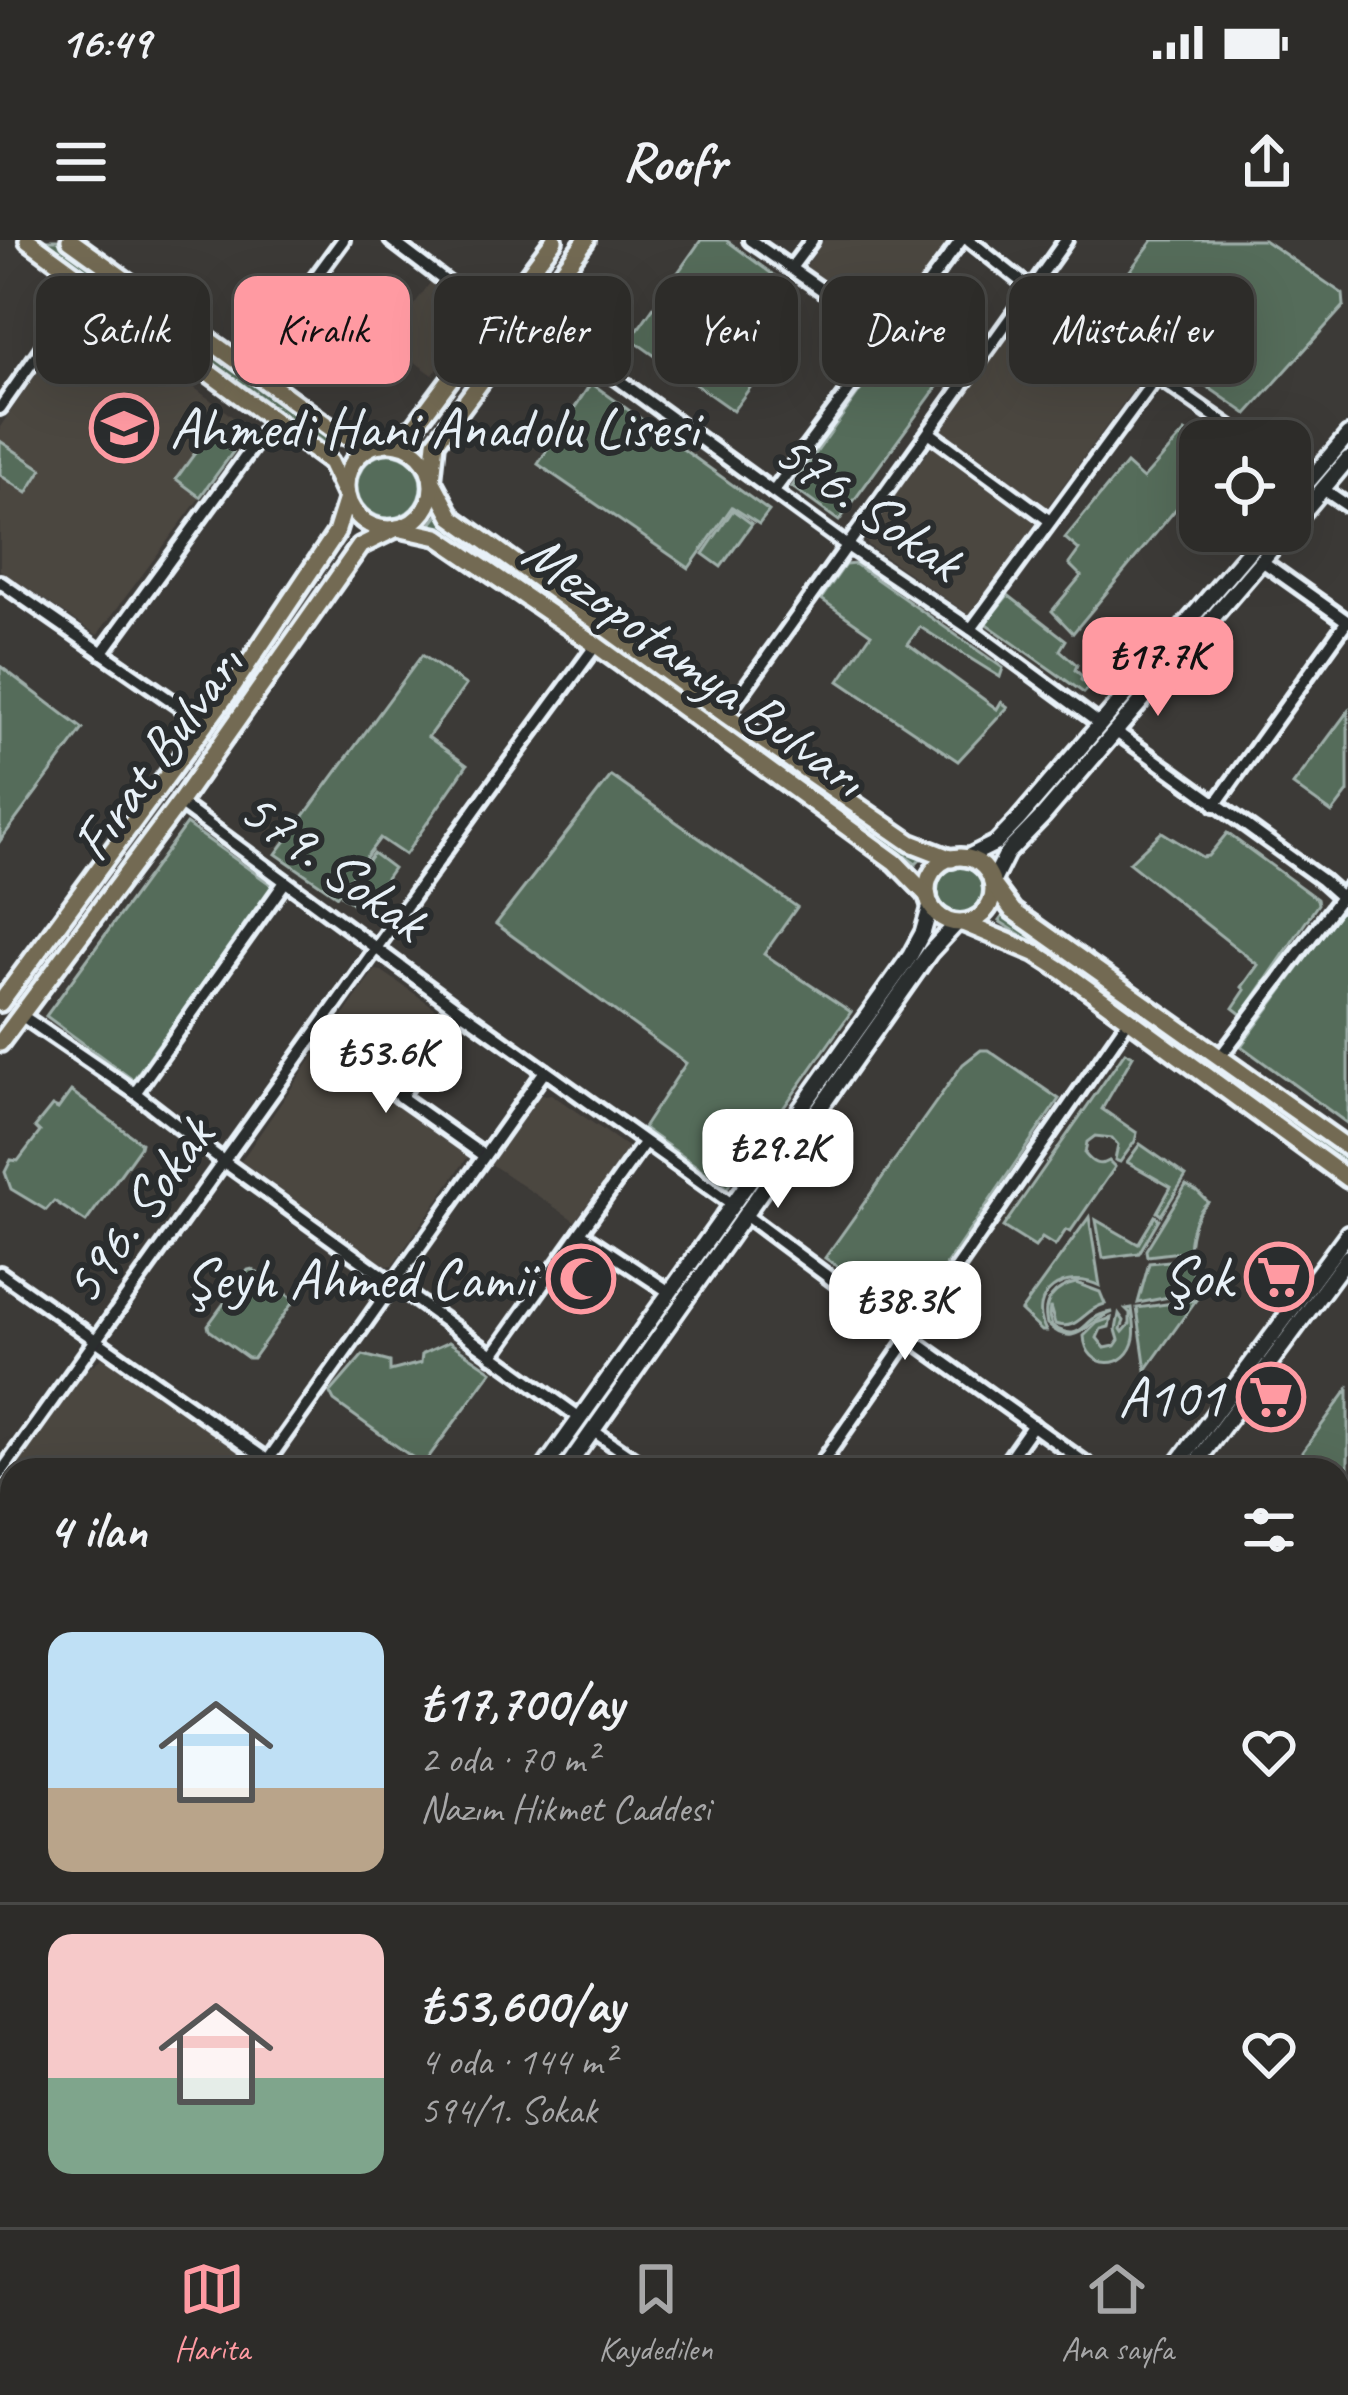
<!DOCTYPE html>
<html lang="tr">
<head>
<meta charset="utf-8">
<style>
  body { margin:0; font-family:Caveat,sans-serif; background:#393835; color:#f1f3f6; height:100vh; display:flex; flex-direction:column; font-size:45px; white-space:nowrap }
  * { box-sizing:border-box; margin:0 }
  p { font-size:39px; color:#a7a7a8 }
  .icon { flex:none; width:66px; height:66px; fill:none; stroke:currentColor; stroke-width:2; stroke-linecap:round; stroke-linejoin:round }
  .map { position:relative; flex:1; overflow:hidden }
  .drawer { position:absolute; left:0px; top:1218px; width:1350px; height:771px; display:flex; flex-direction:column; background:#2d2c29; border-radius:36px 36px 0 0; box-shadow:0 12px 48px #0002,0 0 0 3px #484846 }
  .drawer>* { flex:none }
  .top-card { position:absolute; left:36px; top:36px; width:1278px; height:108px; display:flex; gap:24px }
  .controls { position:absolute; left:1179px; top:180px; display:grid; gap:24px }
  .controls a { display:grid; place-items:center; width:132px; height:132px; border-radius:24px; background:#2d2c29; box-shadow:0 12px 48px #0002,0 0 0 3px #484846; font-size:60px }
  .price { position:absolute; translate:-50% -102px; padding:0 27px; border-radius:24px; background:#fff; color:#222; font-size:39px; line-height:78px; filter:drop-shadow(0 3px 6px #0008) }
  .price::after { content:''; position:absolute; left:50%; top:72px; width:36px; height:27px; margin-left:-18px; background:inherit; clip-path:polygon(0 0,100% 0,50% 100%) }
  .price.current { background:#ff9aa2; color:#111 }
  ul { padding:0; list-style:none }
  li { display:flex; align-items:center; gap:36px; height:300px; padding:0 48px }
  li+li { border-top:3px solid #484846 }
  li span { display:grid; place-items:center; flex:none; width:336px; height:240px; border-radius:24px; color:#555 }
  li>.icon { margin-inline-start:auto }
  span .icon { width:144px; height:144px; fill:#fffc; stroke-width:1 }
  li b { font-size:51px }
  h2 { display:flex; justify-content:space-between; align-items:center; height:144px; padding:0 48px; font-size:51px }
  .pill { padding:0 42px; border-radius:24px; background:#2d2c29; box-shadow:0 12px 48px #0002,0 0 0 3px #484846; font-size:42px; line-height:108px }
  .pill.current { background:#ff9aa2; color:#111 }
  .status { display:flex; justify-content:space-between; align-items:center; height:84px; padding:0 60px; background:#2d2c29; direction:ltr }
  .status svg { height:33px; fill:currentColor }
  header { display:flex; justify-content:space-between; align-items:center; height:156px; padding:0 48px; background:#2d2c29; font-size:54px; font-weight:700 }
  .dock { display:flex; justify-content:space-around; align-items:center; height:168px; border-top:3px solid #484846; background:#2d2c29; font-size:33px; color:#a7a7a8 }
  .dock a { display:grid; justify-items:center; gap:6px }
  .dock .current { color:#ff9aa2 }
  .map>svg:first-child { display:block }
  .built { fill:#4b4641 }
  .green { fill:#546c5a; stroke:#9eaea9; stroke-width:3 }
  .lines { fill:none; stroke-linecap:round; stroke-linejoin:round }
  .street-casing { stroke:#e8f1f8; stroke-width:20 }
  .secondary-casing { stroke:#e8f1f8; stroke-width:22 }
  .primary-casing { stroke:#e8f1f8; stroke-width:24 }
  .street { stroke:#2a2d2e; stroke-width:10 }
  .secondary { stroke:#2a2d2e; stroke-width:14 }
  .primary { stroke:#736b52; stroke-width:15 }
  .labels { text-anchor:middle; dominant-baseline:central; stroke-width:12; stroke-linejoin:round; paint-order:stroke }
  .poi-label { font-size:57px; fill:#e8f1f8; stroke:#2a2d2e; text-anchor:end }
  .street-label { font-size:57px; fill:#e8f1f8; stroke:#2a2d2e }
</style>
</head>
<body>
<div class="status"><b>16:49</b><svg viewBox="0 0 49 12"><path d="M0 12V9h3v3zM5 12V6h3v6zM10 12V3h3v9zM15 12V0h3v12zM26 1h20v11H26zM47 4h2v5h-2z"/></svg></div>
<header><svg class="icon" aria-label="menu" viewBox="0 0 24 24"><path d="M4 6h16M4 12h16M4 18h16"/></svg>Roofr<svg class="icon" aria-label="share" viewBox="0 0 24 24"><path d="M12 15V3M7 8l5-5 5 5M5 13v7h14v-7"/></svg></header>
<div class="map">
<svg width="1348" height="1987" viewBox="0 0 1348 1987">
  <rect width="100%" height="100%" fill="#3c3a37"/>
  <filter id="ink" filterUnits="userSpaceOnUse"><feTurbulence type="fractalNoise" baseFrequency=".00833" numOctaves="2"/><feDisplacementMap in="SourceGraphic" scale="24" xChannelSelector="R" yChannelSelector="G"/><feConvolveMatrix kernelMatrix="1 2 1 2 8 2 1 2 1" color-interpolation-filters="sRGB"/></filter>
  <g filter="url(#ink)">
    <g class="built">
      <path d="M 824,0 L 951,0 L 951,1 L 887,87 L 805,28 Z"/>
      <path d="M 432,40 L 478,73 L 433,135 L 387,102 Z"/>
      <path d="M 1033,58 L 1144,135 L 1045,270 L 940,191 Z"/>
      <path d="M 80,69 L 90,69 L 249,189 L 249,192 L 97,395 L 0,330 L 0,187 Z"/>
      <path d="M 933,205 L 1039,279 L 969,375 L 869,306 L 865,299 L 865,295 Z"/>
      <path d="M 375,730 L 382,731 L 448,777 L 400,844 L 331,793 Z"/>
      <path d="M 321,805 L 469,915 L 393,1025 L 385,1026 L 241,921 Z"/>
      <path d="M 551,854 L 629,908 L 575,981 L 491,924 L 540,856 Z"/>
      <path d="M 104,1116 L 248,1216 L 249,1225 L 245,1230 L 12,1230 L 84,1132 Z"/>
      <path d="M 1348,1505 L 1348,1716 L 1338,1713 L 1338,1518 L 1341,1507 Z"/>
      <path d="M 1041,1977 L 1193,1977 L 1190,1987 L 1047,1987 L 1039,1985 Z"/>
    </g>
    <g class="green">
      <path d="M 45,0 L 57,0 L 340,203 L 333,210 Z"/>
      <path d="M 701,0 L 726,0 L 779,39 L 754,72 L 787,97 L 733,171 L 631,99 Z"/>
      <path d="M 1153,0 L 1264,0 L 1343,54 L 1344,66 L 1247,174 L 1099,72 Z"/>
      <path d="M 916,72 L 967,106 L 839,281 L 792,247 Z"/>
      <path d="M 591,143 L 769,271 L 759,284 L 732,267 L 689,328 L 538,224 Z"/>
      <path d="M 1185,192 L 1200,203 L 1200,240 L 1073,393 L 1052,371 L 1081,336 L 1069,324 L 1079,310 L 1065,298 L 1126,224 L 1143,239 Z"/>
      <path d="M 208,195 L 233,212 L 200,257 L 176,239 Z"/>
      <path d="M 0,201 L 42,229 L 27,253 L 0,235 Z"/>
      <circle cx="389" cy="246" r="32"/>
      <path d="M 733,270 L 752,284 L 721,327 L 703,314 Z"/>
      <path d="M 438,275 L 881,592 L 922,618 L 916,624 L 599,399 L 431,284 Z"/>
      <path d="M 855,324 L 1003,428 L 1000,437 L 920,387 L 908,404 L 997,469 L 1001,462 L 1008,467 L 958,521 L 839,441 L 871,394 L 821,359 L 845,325 Z"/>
      <path d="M 1008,355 L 1066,400 L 1060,410 L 1077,425 L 1075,430 L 1082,436 L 1081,440 L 1090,447 L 1084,453 L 985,383 Z"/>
      <path d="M 422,415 L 466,445 L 428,497 L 467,525 L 405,615 L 380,598 L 337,656 L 276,614 Z"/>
      <path d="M 0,426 L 83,489 L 0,601 Z"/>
      <path d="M 1348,471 L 1348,552 L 1332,573 L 1293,545 Z"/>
      <path d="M 611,536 L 797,667 L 764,714 L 851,772 L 727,948 L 643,888 L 686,823 L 496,684 Z"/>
      <path d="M 186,584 L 273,646 L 133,840 L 46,776 Z"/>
      <path d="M 1162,592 L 1202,617 L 1208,616 L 1227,593 L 1317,659 L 1318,664 L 1242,775 L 1233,768 L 1245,750 L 1242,747 L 1258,725 L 1129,623 Z"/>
      <path d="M 373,613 L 393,628 L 363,671 L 342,656 Z"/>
      <circle cx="961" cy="652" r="25"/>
      <path d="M 1348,661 L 1348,884 L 1241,806 Z"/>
      <path d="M 1005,673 L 1348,915 L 1348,925 L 1052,715 L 999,681 Z"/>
      <path d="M 981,810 L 988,810 L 1059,859 L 910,1078 L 825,1018 L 963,824 Z"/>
      <path d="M 1125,812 L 1133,816 L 1102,869 L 1137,893 L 1135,901 L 1120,922 L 1115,920 L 1118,905 L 1112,898 L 1095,896 L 1087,902 L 1085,914 C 1092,923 1099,927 1109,921 L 1115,927 L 1070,992 L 1066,990 L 1055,1006 L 1042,998 L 1035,1007 L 1003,987 Z"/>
      <path d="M 71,851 L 141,903 L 140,907 L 86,982 L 54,961 L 46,970 L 11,949 L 5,932 L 11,920 L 18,921 L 40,892 L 35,887 L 52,866 L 58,869 Z"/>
      <path d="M 1140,904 L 1186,936 L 1161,975 L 1157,972 L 1171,947 L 1127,922 Z"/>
      <path d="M 1186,945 L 1197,951 L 1208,962 C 1194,974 1190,993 1189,1011 L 1147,1016 L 1146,1010 Z"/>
      <path d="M 1155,976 L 1159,979 L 1139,1013 L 1103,1018 L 1096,980 L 1138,1004 Z"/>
      <path d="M 1089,977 L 1100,1046 C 1066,1029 1026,1053 1046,1091 L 1042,1091 L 1021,1071 Z"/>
      <path d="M 1190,1019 L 1194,1038 L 1198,1044 L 1179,1055 L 1138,1063 L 1149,1023 Z"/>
      <path d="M 252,1029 L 292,1058 L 293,1062 L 253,1118 L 248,1118 L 209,1090 L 208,1085 L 248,1030 Z"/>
      <path d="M 1076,1043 L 1100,1052 L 1105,1064 C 1083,1069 1079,1092 1055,1084 L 1050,1067 L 1049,1076 L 1052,1086 C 1087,1107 1080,1074 1113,1072 C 1088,1080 1076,1112 1047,1084 C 1041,1062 1055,1047 1076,1043 Z"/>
      <path d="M 1196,1060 L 1146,1130 L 1137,1068 Z"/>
      <path d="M 1132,1068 C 1133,1078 1136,1088 1134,1098 C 1128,1131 1086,1131 1084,1096 L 1097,1083 L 1111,1078 L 1109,1087 L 1101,1089 L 1097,1098 L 1105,1108 L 1115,1106 L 1119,1100 L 1116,1090 L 1119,1074 L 1124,1081 L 1121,1089 L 1123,1092 L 1130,1084 L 1130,1073 L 1126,1069 Z"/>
      <path d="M 449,1102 L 492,1131 L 423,1225 L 334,1161 L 330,1153 L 363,1115 L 390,1122 L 390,1131 L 421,1123 L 422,1114 Z"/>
      <path d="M 1348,1149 L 1348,1243 L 1338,1256 L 1338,1230 L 1289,1230 Z"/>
      <path d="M 0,1416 L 12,1425 L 12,1541 L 0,1532 Z"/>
      <path d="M 0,1709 L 12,1721 L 12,1977 L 28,1977 L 22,1987 L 0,1987 Z"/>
      <path d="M 353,1977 L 585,1977 L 578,1987 L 367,1987 Z"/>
    </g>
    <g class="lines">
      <defs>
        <g id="street">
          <path d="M 391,0 L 495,79"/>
          <path d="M 750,0 L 890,97"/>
          <path d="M 969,0 L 1032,50 L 1250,201"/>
          <path d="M 791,28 L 812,0"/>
          <path d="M 531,76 L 846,305 L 971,389 L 1100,484"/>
          <path d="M 249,128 L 343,0"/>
          <path d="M 0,168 L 86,45"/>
          <path d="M 930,193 L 1050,281"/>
          <path d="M 1290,229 L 1307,242"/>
          <path d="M 1323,249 L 1348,266"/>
          <path d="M 773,252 L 961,0"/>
          <path d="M 1262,321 L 1348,382"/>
          <path d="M 0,342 L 205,484"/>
          <path d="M 971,389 L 1158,135"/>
          <path d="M 102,413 L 273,179"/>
          <path d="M 726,475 L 1066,0"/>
          <path d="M 1115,491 L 1322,640 L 1341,657"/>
          <path d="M 179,563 L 461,771 L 732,964"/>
          <path d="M 1215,565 L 1347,381"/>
          <path d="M 21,775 L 135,853 L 223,921 L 580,1178"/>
          <path d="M 315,796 L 484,916"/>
          <path d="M 1220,817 L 1348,648"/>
          <path d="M 135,853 L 285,642"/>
          <path d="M 400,857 L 461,771"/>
          <path d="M 745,975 L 910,1098 L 1095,1230"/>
          <path d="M 580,993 L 668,1051"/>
          <path d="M 0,1033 L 281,1230"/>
          <path d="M 492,1116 L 644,903"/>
          <path d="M 592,1190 L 650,1230"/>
          <path d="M 261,1230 L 545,831"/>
          <path d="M 817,1230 L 1128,781"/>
          <path d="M 1001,1230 L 1033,1185"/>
          <path d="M 0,1234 L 487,553 L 596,405"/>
          <path d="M 0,1297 L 12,1306"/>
          <path d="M 1338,1478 L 1348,1450"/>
          <path d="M 1338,1723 L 1348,1725"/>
          <path d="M 955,1978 L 984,1987"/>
          <path d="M 591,1987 L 598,1977"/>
          <path d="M 1200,1987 L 1202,1977"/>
        </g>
        <g id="secondary">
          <path d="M 1290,263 L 1348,195"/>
          <path d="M 1290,288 L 1348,219"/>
          <path d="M 966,618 L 996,603 L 1018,580 L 1266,291"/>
          <path d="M 992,643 L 1007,613 L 1043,576 L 1287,291"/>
          <path d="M 543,1230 L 910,716 L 923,692 L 931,664"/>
          <path d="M 565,1230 L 930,712 L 957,683"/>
          <path d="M 1173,1230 L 1348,993"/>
          <path d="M 1191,1230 L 1348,1017"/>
          <path d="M 0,1666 L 12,1677"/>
          <path d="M 0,1691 L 12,1703"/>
          <path d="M 308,1977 L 321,1987"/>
          <path d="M 342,1977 L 355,1987"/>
          <path d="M 33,1987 L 38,1977"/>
          <path d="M 52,1987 L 58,1977"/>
          <path d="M 935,1987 L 938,1977"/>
          <path d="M 952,1987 L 955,1977"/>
        </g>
        <g id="primary">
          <path d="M 70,0 L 339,194 L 381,204 L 415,186 L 554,0"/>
          <path d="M 586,0 L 436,202 L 432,240 L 452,277 L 726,475 L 911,603 L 952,619"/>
          <circle cx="389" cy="246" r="43"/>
          <circle cx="960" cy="650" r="33"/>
          <path d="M 992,643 L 1013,671 L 1348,908"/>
          <path d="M 963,683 L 1035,713 L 1063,731 L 1348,939"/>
          <path d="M 0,763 L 234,445 L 336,293 L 347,258 L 330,222 L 28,0"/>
          <path d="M 0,803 L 179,563 L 360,306 L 397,288 L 438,297 L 596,405 L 895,622 L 928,656"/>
        </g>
      </defs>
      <use href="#street" class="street-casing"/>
      <use href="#secondary" class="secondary-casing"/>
      <use href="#primary" class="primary-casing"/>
      <use href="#street" class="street"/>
      <use href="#secondary" class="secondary"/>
      <use href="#primary" class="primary"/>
    </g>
  </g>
  <defs>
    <symbol id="school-ring" viewBox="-11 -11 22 22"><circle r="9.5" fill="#2a2d2e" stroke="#ff9aa2" stroke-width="1.5"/><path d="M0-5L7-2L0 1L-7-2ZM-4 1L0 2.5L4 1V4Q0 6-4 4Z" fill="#ff9aa2"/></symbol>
    <symbol id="supermarket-ring" viewBox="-11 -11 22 22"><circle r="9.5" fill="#2a2d2e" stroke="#ff9aa2" stroke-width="1.5"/><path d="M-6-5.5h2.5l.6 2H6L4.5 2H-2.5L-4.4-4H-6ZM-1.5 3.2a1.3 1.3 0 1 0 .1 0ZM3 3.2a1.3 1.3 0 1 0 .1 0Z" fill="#ff9aa2"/></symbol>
    <symbol id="mosque-ring" viewBox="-11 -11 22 22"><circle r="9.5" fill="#2a2d2e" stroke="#ff9aa2" stroke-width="1.5"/><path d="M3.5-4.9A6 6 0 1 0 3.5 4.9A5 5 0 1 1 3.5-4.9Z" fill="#ff9aa2"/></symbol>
  </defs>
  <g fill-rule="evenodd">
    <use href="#school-ring" x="86" y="150" width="76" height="76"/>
    <use href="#supermarket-ring" x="1241" y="999" width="76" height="76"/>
    <use href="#mosque-ring" x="543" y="1001" width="76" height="76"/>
    <use href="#supermarket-ring" x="1233" y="1119" width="76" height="76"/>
  </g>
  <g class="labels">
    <g class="poi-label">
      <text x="170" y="188" text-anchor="start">Ahmedi Hani Anadolu Lisesi</text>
      <text x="1232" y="1037">Şok</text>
      <text x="534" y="1039">Şeyh Ahmed Camii</text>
      <text x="1224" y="1157">A101</text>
    </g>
    <g class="street-label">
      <text transform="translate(869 266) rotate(35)">576. Sokak</text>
      <text transform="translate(695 424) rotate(36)">Mezopotamya Bulvarı</text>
      <text transform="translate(157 513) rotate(-54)">Fırat Bulvarı</text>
      <text transform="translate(334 625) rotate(36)">579. Sokak</text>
      <text transform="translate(138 970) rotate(-54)">596. Sokak</text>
    </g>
  </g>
</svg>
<div class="controls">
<a><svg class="icon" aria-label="locate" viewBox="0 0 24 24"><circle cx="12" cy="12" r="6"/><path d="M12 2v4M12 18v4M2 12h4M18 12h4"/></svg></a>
</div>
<b class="price current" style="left:1158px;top:479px">₺17.7K</b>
<b class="price" style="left:386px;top:876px">₺53.6K</b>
<b class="price" style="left:778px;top:971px">₺29.2K</b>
<b class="price" style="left:905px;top:1123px">₺38.3K</b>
<div class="top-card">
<a class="pill">Satılık</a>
<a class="pill current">Kiralık</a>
<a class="pill">Filtreler</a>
<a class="pill">Yeni</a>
<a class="pill">Daire</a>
<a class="pill">Müstakil ev</a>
</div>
<section class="drawer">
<h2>4 ilan<svg class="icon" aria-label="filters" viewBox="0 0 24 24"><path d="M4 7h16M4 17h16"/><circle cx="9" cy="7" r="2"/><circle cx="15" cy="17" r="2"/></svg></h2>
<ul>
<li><span style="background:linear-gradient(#bfe0f5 65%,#b9a48a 0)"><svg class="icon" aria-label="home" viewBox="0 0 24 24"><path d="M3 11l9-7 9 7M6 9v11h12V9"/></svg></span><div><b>₺17,700/ay</b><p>2 oda · 70 m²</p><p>Nazım Hikmet Caddesi</p></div><svg class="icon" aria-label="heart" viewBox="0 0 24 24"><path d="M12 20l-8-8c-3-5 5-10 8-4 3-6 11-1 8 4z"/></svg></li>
<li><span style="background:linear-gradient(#f6c9c9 60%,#7fa58c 0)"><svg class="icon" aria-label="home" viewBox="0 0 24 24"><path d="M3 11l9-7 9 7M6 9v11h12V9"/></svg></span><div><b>₺53,600/ay</b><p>4 oda · 144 m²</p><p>594/1. Sokak</p></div><svg class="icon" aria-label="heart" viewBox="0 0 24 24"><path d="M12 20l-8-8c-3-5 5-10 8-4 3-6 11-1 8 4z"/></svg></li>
</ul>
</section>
</div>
<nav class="dock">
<a class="current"><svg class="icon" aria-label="map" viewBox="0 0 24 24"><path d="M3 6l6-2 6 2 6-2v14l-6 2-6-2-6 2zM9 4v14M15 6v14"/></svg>Harita</a>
<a><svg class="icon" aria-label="saved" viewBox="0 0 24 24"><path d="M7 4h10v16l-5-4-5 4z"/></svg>Kaydedilen</a>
<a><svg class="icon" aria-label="home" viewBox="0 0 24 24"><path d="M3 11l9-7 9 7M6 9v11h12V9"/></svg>Ana sayfa</a>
</nav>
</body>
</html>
